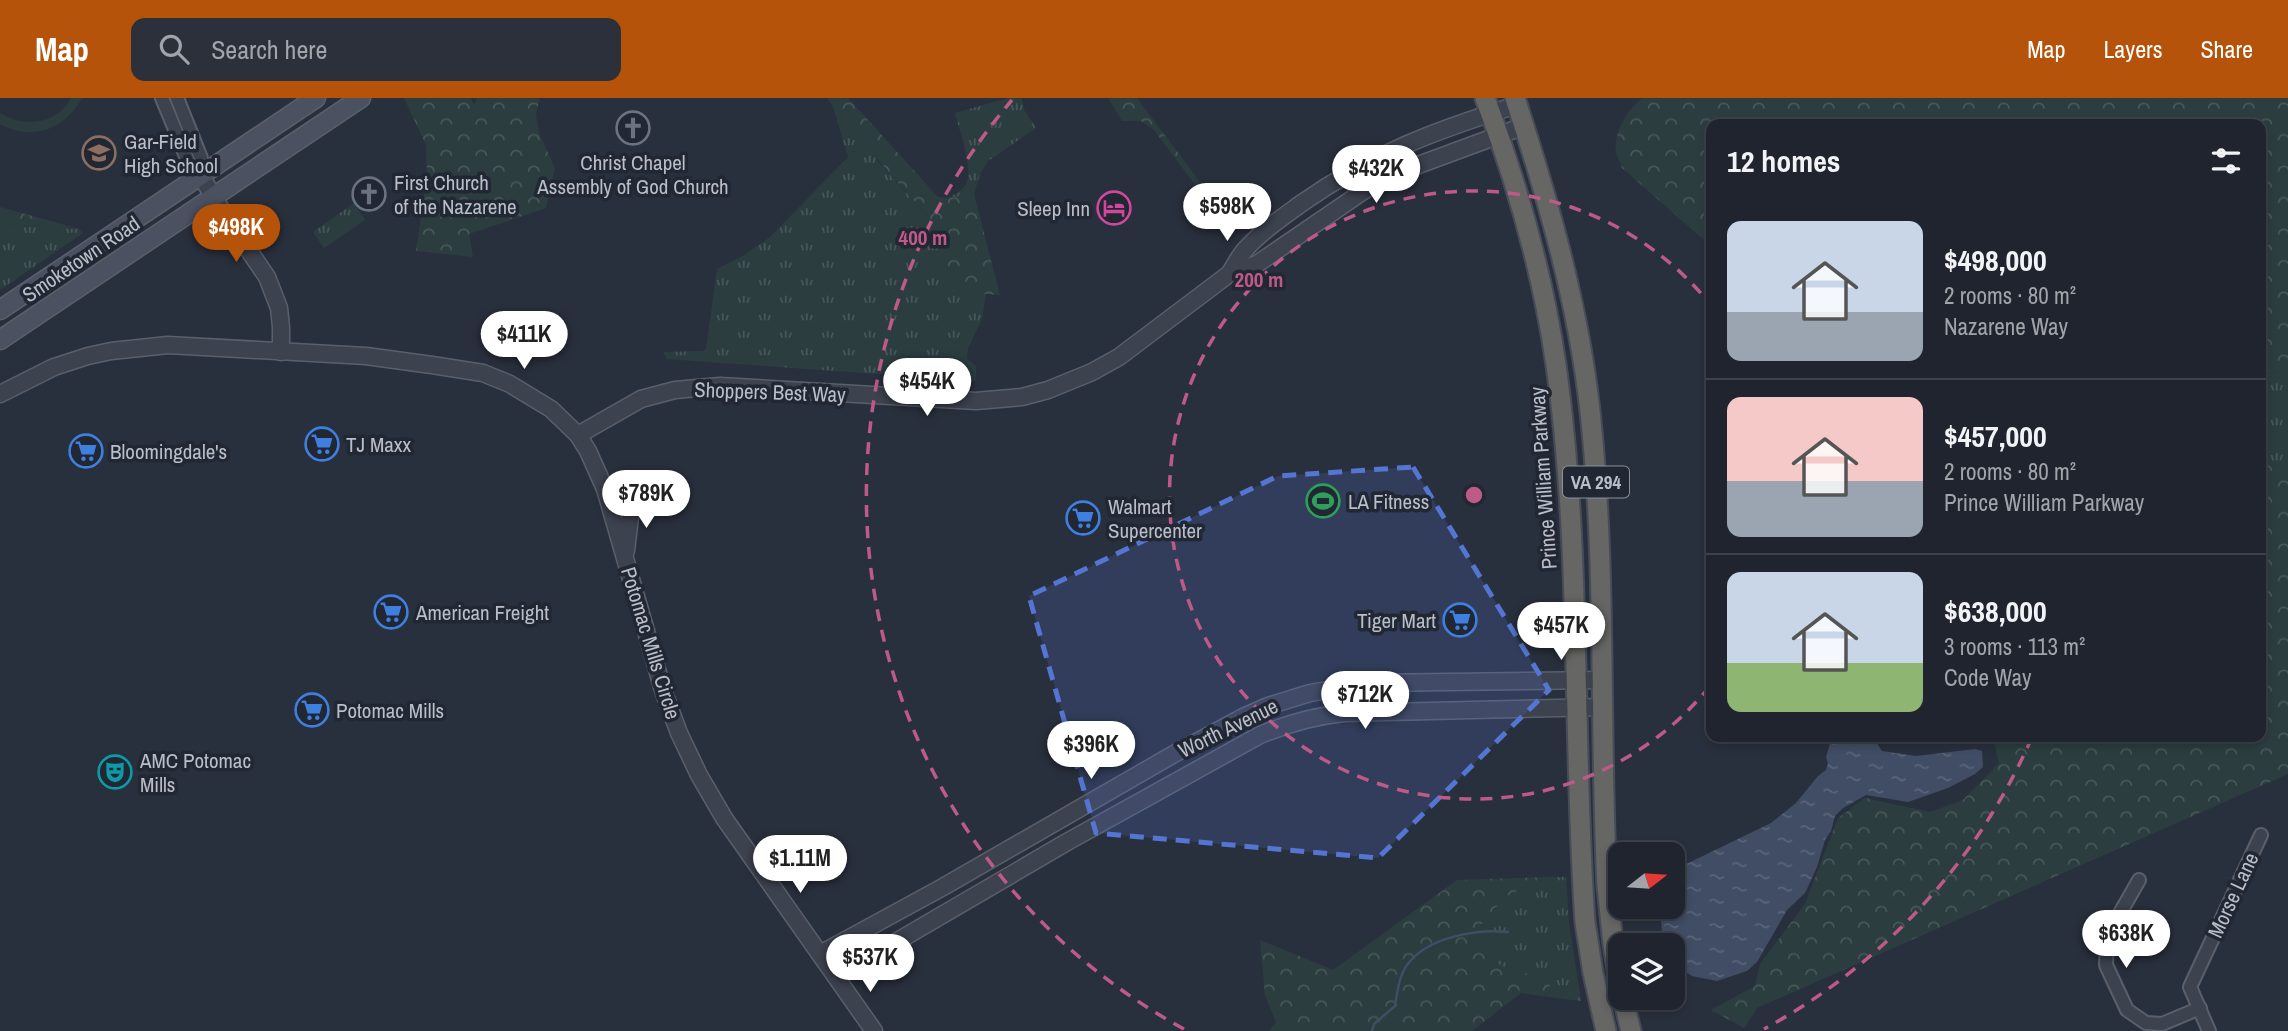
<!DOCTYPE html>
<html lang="en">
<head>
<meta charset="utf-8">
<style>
  body { margin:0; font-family:"Archivo Narrow",sans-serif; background:#2c303a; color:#f1f3f6; height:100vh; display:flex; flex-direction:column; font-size:26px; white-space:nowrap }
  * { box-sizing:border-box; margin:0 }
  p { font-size:23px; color:#a1a4aa }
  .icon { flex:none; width:38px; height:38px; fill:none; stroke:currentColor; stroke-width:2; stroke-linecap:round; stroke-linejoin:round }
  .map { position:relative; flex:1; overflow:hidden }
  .panel { position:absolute; left:1706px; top:21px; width:560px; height:623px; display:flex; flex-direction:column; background:#1f242e; border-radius:14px; box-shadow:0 4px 10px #0003,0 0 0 2px #3c414a }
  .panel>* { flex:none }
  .needle { width:46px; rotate:73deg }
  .buttons { position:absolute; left:1608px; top:744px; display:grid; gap:14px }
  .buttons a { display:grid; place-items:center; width:77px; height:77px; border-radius:14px; background:#1f242e; box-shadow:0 4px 10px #0003,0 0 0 2px #3c414a; font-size:35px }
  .price { position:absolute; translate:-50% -60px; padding:0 16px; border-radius:24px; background:#fff; color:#222; font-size:23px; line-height:46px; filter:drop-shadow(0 2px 4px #0008) }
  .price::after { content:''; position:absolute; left:50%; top:42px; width:21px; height:16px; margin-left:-10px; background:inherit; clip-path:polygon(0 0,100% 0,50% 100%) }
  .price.on { background:#b45309; color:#fff }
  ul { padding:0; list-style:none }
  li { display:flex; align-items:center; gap:21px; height:175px; padding:0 21px }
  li+li { border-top:2px solid #3c414a }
  li span { display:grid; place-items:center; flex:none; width:196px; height:140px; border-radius:14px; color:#555 }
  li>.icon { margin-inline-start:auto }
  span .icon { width:84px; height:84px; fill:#fffc; stroke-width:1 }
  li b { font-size:30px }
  h2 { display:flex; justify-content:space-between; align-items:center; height:84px; padding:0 21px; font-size:30px }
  header { display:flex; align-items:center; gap:42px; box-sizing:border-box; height:98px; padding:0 35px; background:#b45309; color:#fff }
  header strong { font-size:33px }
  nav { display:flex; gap:38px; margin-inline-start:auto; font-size:24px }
  .search { width:490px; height:63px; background:#2c303a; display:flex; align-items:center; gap:18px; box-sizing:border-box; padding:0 24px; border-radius:14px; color:#a1a4aa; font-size:26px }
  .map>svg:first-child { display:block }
  .grass { fill:url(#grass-tufts) }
  .forest { fill:url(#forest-crowns) }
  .pitch { fill:#2b3d3f }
  .water { fill:url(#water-ripples) }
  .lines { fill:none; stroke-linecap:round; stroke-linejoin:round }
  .stream { stroke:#414d64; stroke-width:2.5 }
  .minor-casing { stroke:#5a606b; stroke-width:16 }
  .tertiary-casing { stroke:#5a606b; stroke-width:19 }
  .secondary-casing { stroke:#5a606b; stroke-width:21 }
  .trunk-casing { stroke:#474d58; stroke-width:23 }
  .minor { stroke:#3c424e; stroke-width:12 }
  .tertiary { stroke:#3c424e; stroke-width:16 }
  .secondary { stroke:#4b5160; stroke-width:18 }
  .trunk { stroke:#666664; stroke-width:19 }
  .marked { fill:#5475d2; fill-opacity:0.2; stroke:#5475d2; stroke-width:5; stroke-dasharray:14 9; stroke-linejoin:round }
  .ring { fill:none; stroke:#be5a87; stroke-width:3.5; stroke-dasharray:12 9 }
  .labels { text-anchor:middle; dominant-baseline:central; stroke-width:7; stroke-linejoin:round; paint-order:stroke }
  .shield { fill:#212733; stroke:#8b919b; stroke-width:2 }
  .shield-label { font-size:19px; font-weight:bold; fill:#b9bec8 }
  .poi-label { font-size:21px; fill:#b9bec8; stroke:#212733; text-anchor:start }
  .street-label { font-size:21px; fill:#b9bec8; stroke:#212733 }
  .centre { fill:#be5a87; stroke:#212733; stroke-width:3.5 }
  .ring-label { font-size:21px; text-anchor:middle; font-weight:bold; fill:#be5a87; stroke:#212733; stroke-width:7; stroke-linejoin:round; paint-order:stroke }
</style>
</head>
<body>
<header>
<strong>Map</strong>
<div class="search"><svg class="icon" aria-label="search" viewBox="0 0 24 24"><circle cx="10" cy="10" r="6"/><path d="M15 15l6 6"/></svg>Search here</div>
<nav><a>Map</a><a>Layers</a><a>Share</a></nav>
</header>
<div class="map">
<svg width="2288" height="933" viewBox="0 0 2288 933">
  <defs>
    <pattern id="grass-tufts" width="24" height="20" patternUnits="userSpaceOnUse" patternTransform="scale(1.75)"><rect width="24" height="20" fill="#2b3d3f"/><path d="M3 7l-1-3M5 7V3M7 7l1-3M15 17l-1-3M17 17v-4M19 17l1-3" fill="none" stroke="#485759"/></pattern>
    <pattern id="forest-crowns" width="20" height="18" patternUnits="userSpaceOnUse" patternTransform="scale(1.75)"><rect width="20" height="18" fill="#2b3d3f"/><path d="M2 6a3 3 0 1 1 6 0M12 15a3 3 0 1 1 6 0" fill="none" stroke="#485759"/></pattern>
    <pattern id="water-ripples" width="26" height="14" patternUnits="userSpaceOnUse" patternTransform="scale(1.75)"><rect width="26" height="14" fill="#414d64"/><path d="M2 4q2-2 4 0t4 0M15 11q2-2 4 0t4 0" fill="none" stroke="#5a6579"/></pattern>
  </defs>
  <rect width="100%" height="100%" fill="#29303d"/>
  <g class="grass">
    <path d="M 1008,0 L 1022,0 L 1024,12 L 1036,30 L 988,63 L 980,76 L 974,96 L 949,100 C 955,96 962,93 966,86 C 974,72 959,31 955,15 Z"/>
    <path d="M 832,5 L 855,38 L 862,40 L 876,40 L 876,61 L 930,121 L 942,144 L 948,193 L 986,196 L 982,221 L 968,250 L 967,261 L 976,268 L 976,283 L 667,261 L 663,254 L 703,253 L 706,251 L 717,171 L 743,158 L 770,139 L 848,59 Z"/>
    <path d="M 354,105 L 365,122 L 324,150 L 313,134 Z"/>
    <path d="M 0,127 L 79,131 L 83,135 L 0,192 Z"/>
    <path d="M 2261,273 L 2288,274 L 2288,368 L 2261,367 Z"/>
    <path d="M 1546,779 L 1566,779 L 1569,824 L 1581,903 L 1549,899 L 1550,887 L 1545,881 L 1501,868 L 1490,859 L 1482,843 L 1481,830 L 1483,823 L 1507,798 Z"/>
  </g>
  <g class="forest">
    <path d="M 404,0 L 471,0 L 474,7 L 477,0 L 540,0 L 536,16 L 539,35 L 555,70 L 546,110 L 469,136 L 473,159 L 416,153 L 427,77 L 426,47 Z"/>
    <path d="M 827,0 L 848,0 L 938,99 L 949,100 L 974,96 L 1000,197 L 947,193 L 942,144 L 930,121 L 872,55 L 876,48 L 876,40 L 862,40 L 855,38 Z"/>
    <path d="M 1108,0 L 1137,0 L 1221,112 L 1210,107 L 1154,32 L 1141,23 L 1122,23 Z"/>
    <path d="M 1642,0 L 2288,0 L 2288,274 L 2261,273 L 2261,26 L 1712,26 L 1711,148 L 1622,70 C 1621,65 1617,59 1616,54 C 1613,36 1628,11 1642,0 Z"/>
    <path d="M 0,109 L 79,131 L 0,127 Z"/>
    <path d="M 2261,367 L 2288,368 L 2288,676 L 1757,910 L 1744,930 L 1711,912 L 1755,888 L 1760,866 L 1805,806 L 1838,720 L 1865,700 L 1930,714 L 1963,702 L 1999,665 L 1994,644 L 1952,639 L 2261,639 Z"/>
    <path d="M 1546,779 L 1507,798 L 1483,823 L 1481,830 L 1482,843 L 1490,859 L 1501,868 L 1545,881 L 1550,887 L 1549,899 L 1521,895 L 1472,933 L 1269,933 L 1276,924 L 1265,897 L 1260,842 L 1333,872 L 1457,782 Z"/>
  </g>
  <path class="pitch" d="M 71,0 L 82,0 C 65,31 33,44 0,26 L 0,15 C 25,30 56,27 71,0 Z"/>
  <path class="water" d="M 1832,639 L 1877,639 L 1878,647 L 1882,653 L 1916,658 L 1975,651 L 1982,653 L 1983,669 L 1975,676 L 1948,690 L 1908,704 L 1866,697 L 1843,710 L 1835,718 L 1831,733 L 1825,742 L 1817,769 L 1805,795 L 1787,812 L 1757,864 L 1747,873 L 1717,883 L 1692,878 L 1673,865 L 1673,847 L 1663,847 L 1661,823 L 1664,809 L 1673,808 L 1673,778 L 1678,770 L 1771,725 L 1796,705 L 1818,678 L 1826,672 L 1828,665 L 1826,659 Z"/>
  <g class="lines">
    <path class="stream" d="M 1372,933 L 1374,926 L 1395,908 C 1397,895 1399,878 1407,867 C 1427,839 1476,831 1508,834"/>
    <defs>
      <g id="minor">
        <path d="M 162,0 L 190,68 L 201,78"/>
        <path d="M 177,0 L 201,60 L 201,78"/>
        <path d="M 2139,782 L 2107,838 L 2106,867 L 2127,912 L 2146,925 L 2162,926 L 2200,910"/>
        <path d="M 2209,933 L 2190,889 L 2261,737"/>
      </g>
      <g id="tertiary">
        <path d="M 201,78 L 222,113 L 267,179 L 279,210 L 281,229 L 281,254"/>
        <path d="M 1229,176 C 1234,169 1238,160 1244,153 C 1259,135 1283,119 1302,105 C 1372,56 1436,32 1517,7"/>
        <path d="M 0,296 L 54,269 L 88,258 L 111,253 L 168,247 L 366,258 L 432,267 L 483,275 L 510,286 L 551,311 L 578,337 L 588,353 L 605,391 L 663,592 L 679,635 L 699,677 L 724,720 L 874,933"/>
        <path d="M 578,337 L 641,301 L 675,292 L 720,288 L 976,303 L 1022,299 L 1048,292 L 1092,274 L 1119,259 L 1229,176 L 1257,166 L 1365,92 L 1421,66 L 1524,28"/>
        <path d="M 626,453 L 631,410 L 639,392"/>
        <path d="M 820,856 L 943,789 L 1174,656 L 1243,619 L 1268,608 L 1310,595 L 1371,585 L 1603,582"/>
        <path d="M 836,879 L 1067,744 L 1260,637 C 1287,626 1315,618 1344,615 L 1603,609"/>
      </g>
      <g id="secondary">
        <path d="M 0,212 L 316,0"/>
        <path d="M 0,242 L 361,0"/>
      </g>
      <g id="trunk">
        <path d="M 1485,0 C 1517,85 1543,177 1556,267 C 1582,451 1572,638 1585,824 L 1593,875 L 1606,933"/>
        <path d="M 1515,0 C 1548,102 1578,205 1590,313 C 1607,471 1599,630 1607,788 L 1613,846 L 1620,888"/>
        <path d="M 1623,900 L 1631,933"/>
      </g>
    </defs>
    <use href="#minor" class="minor-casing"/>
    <use href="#tertiary" class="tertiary-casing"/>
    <use href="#secondary" class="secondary-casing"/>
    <use href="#trunk" class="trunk-casing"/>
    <use href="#minor" class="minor"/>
    <use href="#tertiary" class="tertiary"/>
    <use href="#secondary" class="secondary"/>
    <use href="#trunk" class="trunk"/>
  </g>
  <path class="marked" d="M 1413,369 L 1549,592 L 1378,760 L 1096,735 L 1029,498 L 1278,378 Z"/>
  <g class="ring">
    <path d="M1710 588A304 304 0 1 1 1710 206"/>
    <path d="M2032 639A608 608 0 0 1 1764 931M1184 931A608 608 0 0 1 1012 2"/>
  </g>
  <defs>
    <symbol id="church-ring" viewBox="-11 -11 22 22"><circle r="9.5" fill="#212733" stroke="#6b7280" stroke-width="1.5"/><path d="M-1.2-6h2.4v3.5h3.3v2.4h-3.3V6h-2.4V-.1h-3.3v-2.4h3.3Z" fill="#6b7280"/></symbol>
    <symbol id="school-ring" viewBox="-11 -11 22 22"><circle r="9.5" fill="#212733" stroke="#8d6e63" stroke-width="1.5"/><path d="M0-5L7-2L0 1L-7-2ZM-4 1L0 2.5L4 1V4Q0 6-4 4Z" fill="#8d6e63"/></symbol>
    <symbol id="hotel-ring" viewBox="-11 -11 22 22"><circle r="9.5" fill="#212733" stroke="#d1479c" stroke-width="1.5"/><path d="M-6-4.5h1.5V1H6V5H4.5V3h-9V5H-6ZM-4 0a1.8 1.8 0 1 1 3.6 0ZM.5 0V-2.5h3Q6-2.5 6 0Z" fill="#d1479c"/></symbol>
    <symbol id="supermarket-ring" viewBox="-11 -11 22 22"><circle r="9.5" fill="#212733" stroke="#3f7fe0" stroke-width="1.5"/><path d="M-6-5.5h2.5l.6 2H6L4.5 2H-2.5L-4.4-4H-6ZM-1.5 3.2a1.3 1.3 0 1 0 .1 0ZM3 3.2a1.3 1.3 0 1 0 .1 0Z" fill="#3f7fe0"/></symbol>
    <symbol id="stadium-ring" viewBox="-11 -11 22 22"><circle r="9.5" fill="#212733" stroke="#2e9e5b" stroke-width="1.5"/><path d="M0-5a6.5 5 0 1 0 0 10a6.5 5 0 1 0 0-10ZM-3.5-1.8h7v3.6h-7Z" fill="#2e9e5b"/></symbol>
    <symbol id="theatre-ring" viewBox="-11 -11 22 22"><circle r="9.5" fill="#212733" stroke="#0f9aa8" stroke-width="1.5"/><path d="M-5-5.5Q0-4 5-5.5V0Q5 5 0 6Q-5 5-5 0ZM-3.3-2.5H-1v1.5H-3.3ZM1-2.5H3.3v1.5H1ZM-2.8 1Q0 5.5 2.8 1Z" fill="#0f9aa8"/></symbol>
  </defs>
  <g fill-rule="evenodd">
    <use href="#church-ring" x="614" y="11" width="38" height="38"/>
    <use href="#school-ring" x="80" y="36" width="38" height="38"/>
    <use href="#church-ring" x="350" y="77" width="38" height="38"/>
    <use href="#hotel-ring" x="1095" y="91" width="38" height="38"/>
    <use href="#supermarket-ring" x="303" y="327" width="38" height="38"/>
    <use href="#supermarket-ring" x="67" y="334" width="38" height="38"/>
    <use href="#stadium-ring" x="1304" y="384" width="38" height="38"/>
    <use href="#supermarket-ring" x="1064" y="401" width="38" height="38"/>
    <use href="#supermarket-ring" x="372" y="495" width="38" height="38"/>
    <use href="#supermarket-ring" x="1441" y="503" width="38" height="38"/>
    <use href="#supermarket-ring" x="293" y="593" width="38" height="38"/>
    <use href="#theatre-ring" x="96" y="655" width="38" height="38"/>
  </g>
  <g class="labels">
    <rect class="shield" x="1563" y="368.5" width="66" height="31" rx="5"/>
    <g class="shield-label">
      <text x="1596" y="384">VA 294</text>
    </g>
    <g class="poi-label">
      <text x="124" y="43">Gar-Field<tspan x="124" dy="24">High School</tspan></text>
      <text x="633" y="64" text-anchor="middle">Christ Chapel<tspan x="633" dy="24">Assembly of God Church</tspan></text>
      <text x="394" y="84">First Church<tspan x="394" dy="24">of the Nazarene</tspan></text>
      <text x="1090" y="110" text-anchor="end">Sleep Inn</text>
      <text x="346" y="346">TJ Maxx</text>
      <text x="110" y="353">Bloomingdale's</text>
      <text x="1348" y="403">LA Fitness</text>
      <text x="1108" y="408">Walmart<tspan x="1108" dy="24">Supercenter</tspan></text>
      <text x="416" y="514">American Freight</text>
      <text x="1436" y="522" text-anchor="end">Tiger Mart</text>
      <text x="336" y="612">Potomac Mills</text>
      <text x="140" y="662">AMC Potomac<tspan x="140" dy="24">Mills</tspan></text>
    </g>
    <g class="street-label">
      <text transform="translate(81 161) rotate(-34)">Smoketown Road</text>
      <text transform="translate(770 294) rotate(2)">Shoppers Best Way</text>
      <text transform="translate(1543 380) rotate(-94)">Prince William Parkway</text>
      <text transform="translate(651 545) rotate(73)">Potomac Mills Circle</text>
      <text transform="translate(1228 630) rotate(-26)">Worth Avenue</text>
      <text transform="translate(2233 797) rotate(-65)">Morse Lane</text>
    </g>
  </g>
  <circle cx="1474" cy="397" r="10" class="centre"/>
  <g class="ring-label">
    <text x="923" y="147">400 m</text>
    <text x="1259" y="189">200 m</text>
  </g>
</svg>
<div class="buttons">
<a><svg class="needle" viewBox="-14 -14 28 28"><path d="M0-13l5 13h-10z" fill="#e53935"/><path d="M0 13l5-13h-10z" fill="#a1a4aa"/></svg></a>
<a><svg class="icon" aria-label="layers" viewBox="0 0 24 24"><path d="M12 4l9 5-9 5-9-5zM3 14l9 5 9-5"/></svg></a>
</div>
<b class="price" style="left:1376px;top:107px">$432K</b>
<b class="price" style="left:1227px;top:145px">$598K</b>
<b class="price on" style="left:236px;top:166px">$498K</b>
<b class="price" style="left:524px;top:273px">$411K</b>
<b class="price" style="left:927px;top:320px">$454K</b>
<b class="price" style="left:646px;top:432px">$789K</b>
<b class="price" style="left:1561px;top:564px">$457K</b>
<b class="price" style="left:1365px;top:633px">$712K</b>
<b class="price" style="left:1091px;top:683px">$396K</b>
<b class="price" style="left:800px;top:797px">$1.11M</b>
<b class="price" style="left:2126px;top:872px">$638K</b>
<b class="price" style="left:870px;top:896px">$537K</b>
<section class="panel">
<h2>12 homes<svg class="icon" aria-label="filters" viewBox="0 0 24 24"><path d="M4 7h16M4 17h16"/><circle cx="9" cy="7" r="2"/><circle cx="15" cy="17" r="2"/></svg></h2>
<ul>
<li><span style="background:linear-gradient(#c9d6e8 65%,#9aa5b1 0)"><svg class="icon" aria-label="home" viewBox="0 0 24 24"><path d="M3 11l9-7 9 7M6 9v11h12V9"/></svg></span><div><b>$498,000</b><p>2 rooms · 80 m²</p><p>Nazarene Way</p></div></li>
<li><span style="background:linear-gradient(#f6c9c9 60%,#9aa5b1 0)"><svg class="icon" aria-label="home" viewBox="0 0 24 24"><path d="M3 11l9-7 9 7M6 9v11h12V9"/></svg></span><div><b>$457,000</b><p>2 rooms · 80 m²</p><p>Prince William Parkway</p></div></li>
<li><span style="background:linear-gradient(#c9d6e8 65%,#8fb573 0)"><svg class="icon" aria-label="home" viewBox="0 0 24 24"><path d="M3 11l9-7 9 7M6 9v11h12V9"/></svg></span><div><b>$638,000</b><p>3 rooms · 113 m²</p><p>Code Way</p></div></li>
</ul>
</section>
</div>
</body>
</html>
